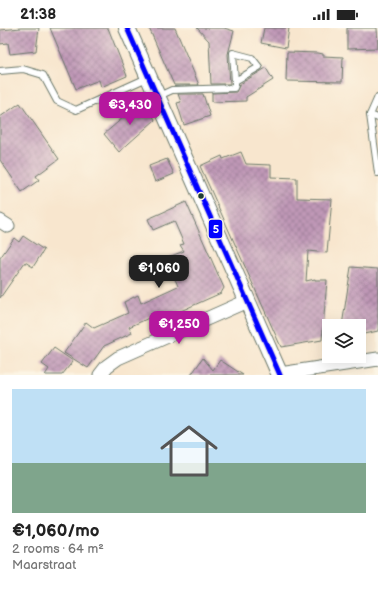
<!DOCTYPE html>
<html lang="en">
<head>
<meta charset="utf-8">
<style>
  body { margin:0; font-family:"Balsamiq Sans",sans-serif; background:#f6f6f6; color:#222; height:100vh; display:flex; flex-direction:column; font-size:15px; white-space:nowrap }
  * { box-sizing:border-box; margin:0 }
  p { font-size:13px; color:#767676 }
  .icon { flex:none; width:22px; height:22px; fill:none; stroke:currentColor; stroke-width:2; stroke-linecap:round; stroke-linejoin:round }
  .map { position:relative; height:347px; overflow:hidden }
  .side { display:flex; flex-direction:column; background:#fff; flex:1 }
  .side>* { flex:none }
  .controls { position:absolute; left:322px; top:291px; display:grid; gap:8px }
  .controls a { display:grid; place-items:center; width:44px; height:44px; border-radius:0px; background:#fff; box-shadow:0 4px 16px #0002; font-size:20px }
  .price { position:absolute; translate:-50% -34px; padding:0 9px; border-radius:8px; background:#b5179e; color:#fff; font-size:13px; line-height:26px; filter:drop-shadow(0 1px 2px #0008) }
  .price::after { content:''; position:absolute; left:50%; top:24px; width:12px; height:9px; margin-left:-6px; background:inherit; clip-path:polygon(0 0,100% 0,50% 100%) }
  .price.current { background:#222; color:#fff }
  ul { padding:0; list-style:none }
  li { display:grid; align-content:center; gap:8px; height:212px; padding:0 12px }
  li+li { border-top:1px solid #e0e0e0 }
  li span { display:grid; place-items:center; height:124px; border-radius:0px; color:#555 }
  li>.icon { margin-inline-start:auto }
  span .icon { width:72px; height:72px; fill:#fffc; stroke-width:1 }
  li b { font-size:17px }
  .status { display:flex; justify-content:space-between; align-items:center; height:28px; padding:0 20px; background:#fff; direction:ltr }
  .status svg { height:11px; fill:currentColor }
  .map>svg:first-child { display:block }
  .building { fill:url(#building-cross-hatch) }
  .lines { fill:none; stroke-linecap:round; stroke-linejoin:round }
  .service-casing { stroke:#6b786a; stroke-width:8 }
  .minor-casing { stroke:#6b786a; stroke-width:15 }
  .tertiary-casing { stroke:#6b786a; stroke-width:18 }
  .service { stroke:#fff; stroke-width:6 }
  .minor { stroke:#fff; stroke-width:13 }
  .tertiary { stroke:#fff; stroke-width:16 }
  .bus-1-casing { stroke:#fcf5e5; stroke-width:8 }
  .bus-1 { stroke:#00f; stroke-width:5 }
  .bus-dot { fill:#1f3d34; stroke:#fcf5e5; stroke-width:1.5 }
  .line-badge { stroke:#fcf5e5; stroke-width:1.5 }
  .badge-label { font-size:11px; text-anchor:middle; font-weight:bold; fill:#fff }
</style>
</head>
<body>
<div class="status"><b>21:38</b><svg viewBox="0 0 49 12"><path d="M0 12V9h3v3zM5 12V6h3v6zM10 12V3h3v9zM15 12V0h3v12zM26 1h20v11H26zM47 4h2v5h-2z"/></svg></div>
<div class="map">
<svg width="378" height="347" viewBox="0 0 378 347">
  <defs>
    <pattern id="building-cross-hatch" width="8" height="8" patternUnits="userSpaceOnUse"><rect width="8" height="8" fill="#c098b7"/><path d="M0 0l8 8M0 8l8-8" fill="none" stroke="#9b7d96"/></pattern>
  </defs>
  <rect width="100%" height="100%" fill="#fcf5e5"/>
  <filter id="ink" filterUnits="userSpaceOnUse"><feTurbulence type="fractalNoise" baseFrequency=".025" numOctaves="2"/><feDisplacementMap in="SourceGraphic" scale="8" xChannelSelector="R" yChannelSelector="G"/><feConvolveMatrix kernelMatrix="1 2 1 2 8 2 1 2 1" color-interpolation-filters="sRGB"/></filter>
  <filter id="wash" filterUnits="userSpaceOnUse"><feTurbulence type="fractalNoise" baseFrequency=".012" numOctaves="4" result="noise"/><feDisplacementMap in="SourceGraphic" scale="16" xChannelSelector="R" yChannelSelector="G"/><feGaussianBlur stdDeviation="0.9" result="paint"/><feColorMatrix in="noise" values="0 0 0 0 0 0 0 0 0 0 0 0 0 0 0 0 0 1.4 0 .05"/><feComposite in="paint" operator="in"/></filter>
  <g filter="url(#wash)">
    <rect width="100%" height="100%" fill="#f8e6ce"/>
    <g id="blocks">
      <g class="building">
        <path d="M 21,0 L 39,0 L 36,23 L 10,26 L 8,15 L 0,16 L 0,2 Z"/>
        <path d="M 50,0 L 108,0 L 127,48 L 101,59 L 99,52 L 76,61 Z"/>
        <path d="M 149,0 L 175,0 L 199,57 L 174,57 Z"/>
        <path d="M 197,0 L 224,0 L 234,3 L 228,26 L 230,56 L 211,56 L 209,13 Z"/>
        <path d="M 264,0 L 289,0 L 286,20 L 261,15 Z"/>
        <path d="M 347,0 L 377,0 L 378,20 L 347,21 Z"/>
        <path d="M 287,24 L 318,25 L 323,26 L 323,28 L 343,29 L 342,54 L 286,53 Z"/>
        <path d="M 266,40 L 273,52 L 246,69 L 246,73 L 212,74 L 212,65 L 236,64 L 240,56 Z"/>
        <path d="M 178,66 L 203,66 L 210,88 L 184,97 L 177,75 L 181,74 Z"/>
        <path d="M 145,71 L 155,92 L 119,124 L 104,106 Z"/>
        <path d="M 20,75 L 59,131 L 36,148 L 39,152 L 22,164 L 0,132 L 0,89 Z"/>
        <path d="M 241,124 L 246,136 L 271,137 L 271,149 L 297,150 L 297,170 L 332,171 L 327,225 L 308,223 L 306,253 L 315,251 L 315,252 L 327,252 L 322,312 L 281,319 L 200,138 L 222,128 L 223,131 Z"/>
        <path d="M 167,131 L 174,146 L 155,154 L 149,138 Z"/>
        <path d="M 186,174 L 224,260 L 221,265 L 165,290 L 162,284 L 129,299 L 132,305 L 104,318 L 88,340 L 64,325 L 86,294 L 94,300 L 128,285 L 124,274 L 138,267 L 141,275 L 178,258 L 166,230 L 184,223 L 180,217 L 184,216 L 174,193 L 153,202 L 148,191 Z"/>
        <path d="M 23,208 L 44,222 L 33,239 L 25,234 L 0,270 L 0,230 L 14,210 L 19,214 Z"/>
        <path d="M 351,239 L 378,241 L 378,303 L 359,307 L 359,298 L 342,298 Z"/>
        <path d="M 54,320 L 73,333 L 62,347 L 45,347 L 49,341 L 42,336 Z"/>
        <path d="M 203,330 L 213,342 L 220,332 L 243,347 L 191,347 Z"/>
      </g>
    </g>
  </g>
  <g filter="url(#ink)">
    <use href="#blocks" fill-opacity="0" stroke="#6b786a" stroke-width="1"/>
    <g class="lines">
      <defs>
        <g id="service">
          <path d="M 0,43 L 23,41 L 43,47 L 57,73 L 76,82 L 147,50"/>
          <path d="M 159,68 L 172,62 L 234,60 L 235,57 L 235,53 L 233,25 L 252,30 L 259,39 L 235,53"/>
          <path d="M 378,69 L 370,87 L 378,145"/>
          <path d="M 370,87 L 378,90"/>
        </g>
        <g id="minor">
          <path d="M 0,193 L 8,198"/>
          <path d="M 280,346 L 378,331"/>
          <path d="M 100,347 L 107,338 L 118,330 L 247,273"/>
        </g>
        <path id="tertiary" d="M 127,0 L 280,347"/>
      </defs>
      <use href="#service" class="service-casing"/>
      <use href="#minor" class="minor-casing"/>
      <use href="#tertiary" class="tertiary-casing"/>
      <use href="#service" class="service"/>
      <use href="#minor" class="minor"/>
      <use href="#tertiary" class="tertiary"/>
      <defs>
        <path id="bus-1" d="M 127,0 L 280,347"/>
      </defs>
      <use href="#bus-1" class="bus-1-casing"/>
      <use href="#bus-1" class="bus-1"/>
    </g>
  </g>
  <circle class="bus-dot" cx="201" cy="168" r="3.5"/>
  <rect class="line-badge" x="208" y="191" width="15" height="20" rx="4" fill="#00f"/>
  <g class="badge-label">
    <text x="216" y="205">5</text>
  </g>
</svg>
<div class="controls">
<a><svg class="icon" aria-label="layers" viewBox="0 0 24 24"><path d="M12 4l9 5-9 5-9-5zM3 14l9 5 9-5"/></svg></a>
</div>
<b class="price" style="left:130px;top:98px">€3,430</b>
<b class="price current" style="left:159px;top:261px">€1,060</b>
<b class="price" style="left:179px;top:317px">€1,250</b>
</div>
<section class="side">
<ul>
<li><span style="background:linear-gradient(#bfe0f5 60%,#7fa58c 0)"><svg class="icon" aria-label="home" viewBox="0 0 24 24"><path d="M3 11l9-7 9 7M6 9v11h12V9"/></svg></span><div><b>€1,060/mo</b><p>2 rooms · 64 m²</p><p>Maarstraat</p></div></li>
</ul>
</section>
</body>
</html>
